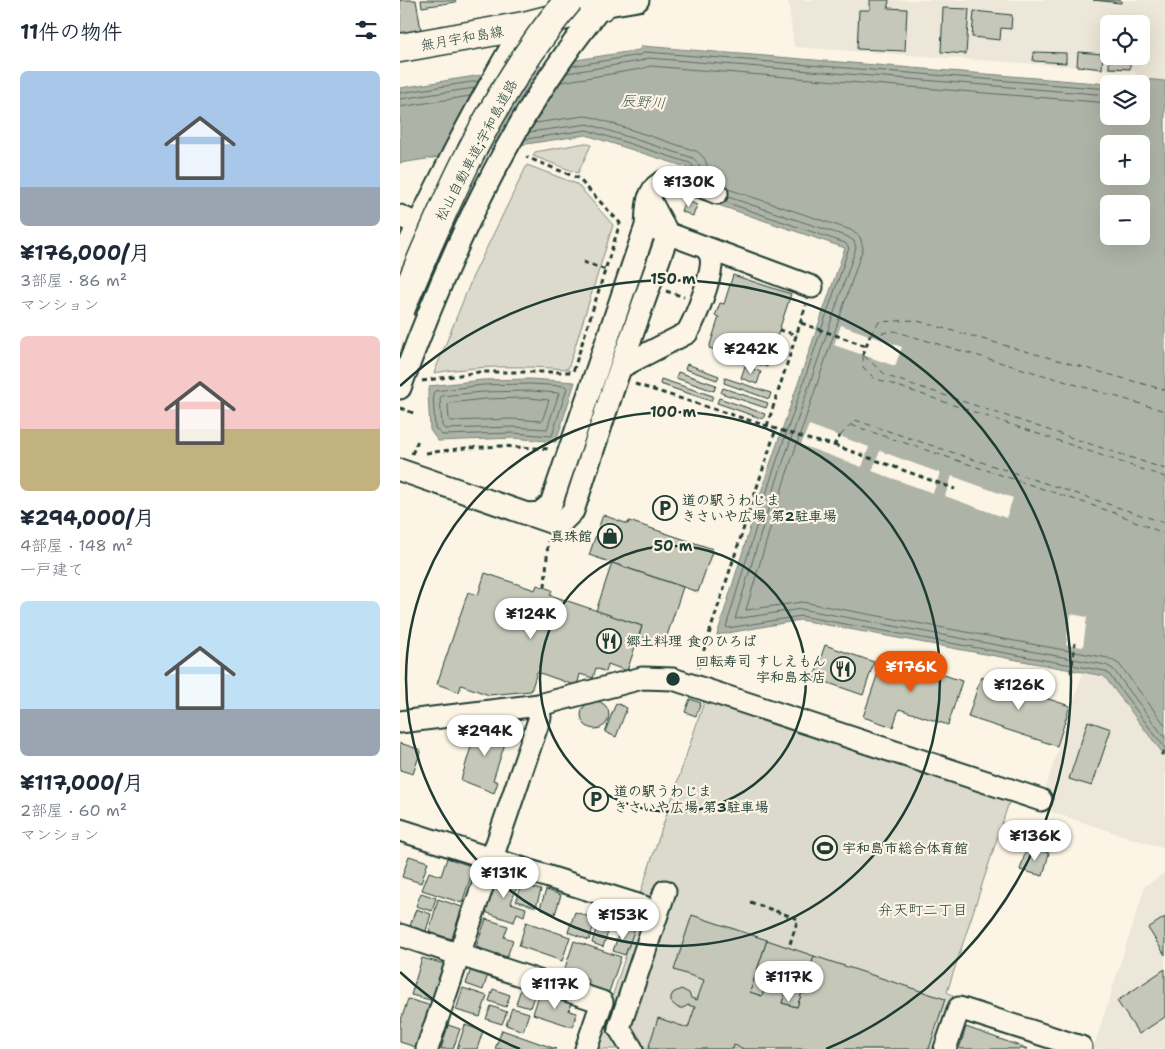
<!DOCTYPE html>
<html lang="ja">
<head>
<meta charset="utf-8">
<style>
  body { margin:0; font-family:"Shantell Sans","Klee One",sans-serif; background:#f2f2f3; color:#1f2937; height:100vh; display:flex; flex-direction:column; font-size:19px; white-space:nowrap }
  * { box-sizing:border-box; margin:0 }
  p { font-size:16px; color:#747a83 }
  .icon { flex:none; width:28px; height:28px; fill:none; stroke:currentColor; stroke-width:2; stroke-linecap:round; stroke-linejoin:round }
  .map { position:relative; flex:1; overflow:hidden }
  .panel { display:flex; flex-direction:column; background:#fff; width:400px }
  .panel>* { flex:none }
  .fabs { position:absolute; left:700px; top:15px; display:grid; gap:10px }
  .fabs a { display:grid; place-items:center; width:50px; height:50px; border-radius:8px; background:#fff; box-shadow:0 5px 20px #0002; font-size:25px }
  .price { position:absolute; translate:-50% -42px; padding:0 11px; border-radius:18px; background:#fff; color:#222; font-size:16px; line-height:32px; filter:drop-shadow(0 1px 2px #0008) }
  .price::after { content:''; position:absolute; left:50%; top:30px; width:15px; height:11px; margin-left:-8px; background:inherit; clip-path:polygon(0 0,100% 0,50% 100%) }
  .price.selected { background:#ea580c; color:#fff }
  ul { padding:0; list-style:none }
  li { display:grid; align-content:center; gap:10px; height:265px; padding:0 20px }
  li span { display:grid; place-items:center; height:155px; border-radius:8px; color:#555 }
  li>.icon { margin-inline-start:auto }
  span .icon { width:90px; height:90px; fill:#fffc; stroke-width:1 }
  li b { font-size:21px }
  h2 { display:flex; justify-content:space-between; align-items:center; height:60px; padding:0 20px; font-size:21px }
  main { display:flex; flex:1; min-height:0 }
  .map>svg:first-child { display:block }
  .built { fill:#ece7d8; fill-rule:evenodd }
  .green { fill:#dcdacc; stroke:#7e8c80 }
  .water { fill:#aeb3a7; stroke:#758479; fill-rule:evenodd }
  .pier { fill:#fcf5e5 }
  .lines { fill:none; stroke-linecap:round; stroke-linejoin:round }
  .shore { stroke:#586c62; stroke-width:1 }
  .ferry { stroke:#435a51; stroke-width:1; stroke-dasharray:6 5; stroke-linecap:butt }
  .building { fill:#c5c7b9; stroke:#1f3d34 }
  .minor-casing { stroke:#1f3d34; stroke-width:25 }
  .major-casing { stroke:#1f3d34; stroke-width:31 }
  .path { stroke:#1f3d34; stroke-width:3; stroke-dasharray:5 4; stroke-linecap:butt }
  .minor { stroke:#fcf5e5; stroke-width:21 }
  .major { stroke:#fcf5e5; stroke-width:28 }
  .highway-bridge-casing { stroke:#1f3d34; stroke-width:31; stroke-linecap:butt }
  .highway-bridge { stroke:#fcf5e5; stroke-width:28 }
  .ring { fill:none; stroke:#1f3d34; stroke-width:2.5 }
  .labels { text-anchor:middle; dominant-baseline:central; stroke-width:4.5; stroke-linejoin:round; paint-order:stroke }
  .street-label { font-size:14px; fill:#1f3d34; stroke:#fcf5e5 }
  .poi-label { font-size:14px; font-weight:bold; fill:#1f3d34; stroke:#fcf5e5; text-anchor:start }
  .water-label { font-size:15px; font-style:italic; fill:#435a51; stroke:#fcf5e5 }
  .neighbourhood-label { font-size:15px; fill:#1f3d34; stroke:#fcf5e5 }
  .centre { fill:#1f3d34; stroke:#fcf5e5; stroke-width:2.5 }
  .ring-label { font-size:15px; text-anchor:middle; font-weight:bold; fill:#1f3d34; stroke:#fcf5e5; stroke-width:4.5; stroke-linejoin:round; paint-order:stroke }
</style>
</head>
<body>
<main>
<section class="panel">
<h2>11件の物件<svg class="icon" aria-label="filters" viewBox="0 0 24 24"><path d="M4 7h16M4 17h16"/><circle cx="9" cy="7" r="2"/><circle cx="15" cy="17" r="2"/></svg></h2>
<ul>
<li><span style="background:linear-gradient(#a9c7e8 75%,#9aa5b1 0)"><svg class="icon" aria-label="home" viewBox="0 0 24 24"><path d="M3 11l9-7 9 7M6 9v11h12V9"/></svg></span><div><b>¥176,000/月</b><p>3部屋 · 86 m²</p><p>マンション</p></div></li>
<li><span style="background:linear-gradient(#f6c9c9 60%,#c2b280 0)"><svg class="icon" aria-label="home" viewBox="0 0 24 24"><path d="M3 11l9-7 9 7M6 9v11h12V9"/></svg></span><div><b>¥294,000/月</b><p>4部屋 · 148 m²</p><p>一戸建て</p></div></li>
<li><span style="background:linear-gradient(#bfe0f5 70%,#9aa5b1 0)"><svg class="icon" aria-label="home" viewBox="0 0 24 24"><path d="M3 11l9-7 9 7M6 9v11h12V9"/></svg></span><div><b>¥117,000/月</b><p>2部屋 · 60 m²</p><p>マンション</p></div></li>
</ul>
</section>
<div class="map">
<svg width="765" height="1049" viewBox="0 0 765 1049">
  <rect width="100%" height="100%" fill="#fcf5e5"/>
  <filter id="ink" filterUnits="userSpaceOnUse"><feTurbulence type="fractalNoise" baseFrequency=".02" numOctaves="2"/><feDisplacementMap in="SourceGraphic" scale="10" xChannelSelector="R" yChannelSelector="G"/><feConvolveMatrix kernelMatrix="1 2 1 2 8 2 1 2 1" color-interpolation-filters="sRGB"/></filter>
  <g filter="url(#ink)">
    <g class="built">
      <path d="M 388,0 L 765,0 L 765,81 L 736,79 L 735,71 L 394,47 ZM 709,24 L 741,24 L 741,56 L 709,56 Z"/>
      <path d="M 683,672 L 704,676 L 765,756 L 765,846 L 762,848 L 639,808 Z"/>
      <path d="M 765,873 L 765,1049 L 693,1049 L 745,886 Z"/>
    </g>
    <g class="green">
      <path d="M 185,143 L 191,145 L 178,173 L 133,156 L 135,152 Z"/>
      <path d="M 127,165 L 177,184 L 213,225 L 168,369 C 123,366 79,365 34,373 L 73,276 Z"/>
      <path d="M 305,699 L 610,799 L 547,992 L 553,996 L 536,1049 L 195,1049 L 239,915 L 239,897 Z"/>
    </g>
    <g class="water">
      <path d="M 242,46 L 709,84 L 709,116 L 741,116 L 744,79 L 765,81 L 765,756 L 704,676 L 400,620 L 317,635 L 366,476 L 445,248 L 280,192 L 289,168 L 186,135 L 0,163 L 0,88 L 239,50 ZM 709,144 L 741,144 L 741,176 L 709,176 ZM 709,204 L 741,204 L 741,236 L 709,236 Z"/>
      <path d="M 130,379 L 175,382 L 156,442 L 113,438 L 38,441 L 30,430 L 28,393 L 30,386 L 82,380 Z"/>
    </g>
    <g class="pier">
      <path d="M 441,325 L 502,347 L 495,366 L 434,345 Z"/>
      <path d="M 409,425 L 469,447 L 462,467 L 401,445 Z"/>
      <path d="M 480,451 L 540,473 L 533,493 L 472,471 Z"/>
      <path d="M 552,476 L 613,498 L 606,518 L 545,496 Z"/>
      <path d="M 671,614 L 687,617 L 683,647 L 666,645 Z"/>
    </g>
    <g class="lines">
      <g class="shore">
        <path d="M 172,66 L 240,55 L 246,52 L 709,89"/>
        <path d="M 167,73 L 240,61 L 248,58 L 709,95"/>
        <path d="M 161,82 L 241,69 L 250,66 L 709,103"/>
        <path d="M 0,93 L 78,81"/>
        <path d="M 0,99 L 75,88"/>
        <path d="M 0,107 L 70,96"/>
        <path d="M 135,123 L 184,116 L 192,117 L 296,151 C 306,157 309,165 306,176"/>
        <path d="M 130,132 L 188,124 L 293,158 L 299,164 L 299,173"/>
        <path d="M 126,139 L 187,130 L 290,163 L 293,166 L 293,172"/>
        <path d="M 328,189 L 451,230 L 460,237 L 463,248 L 384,482 L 346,610 L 402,602 L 708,658 L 719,664 L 765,725"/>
        <path d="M 328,197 L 448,237 L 454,241 L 456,248 L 377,480 L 335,619 L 401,609 L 706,665 L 713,669 L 765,738"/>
        <path d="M 325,202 L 445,243 L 449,248 L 371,478 L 326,627 L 328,628 L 401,616 L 705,671 L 708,673 L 765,748"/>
        <path d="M 130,384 L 165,386 L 167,388 L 152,436 L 113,433 L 42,435 L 35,428 L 33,393 L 35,391 L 83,385 Z"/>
        <path d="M 130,391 L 159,393 L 147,429 L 113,427 L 45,429 L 42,426 L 40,398 L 41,396 L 83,392 Z"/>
        <path d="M 130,398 L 149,400 L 142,421 L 112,419 L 51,421 L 49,420 L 48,405 L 50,403 L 84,399 Z"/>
      </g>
      <g class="ferry">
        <path d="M 470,335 L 479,322 L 514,320 L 765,390"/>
        <path d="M 471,335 L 494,331 L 765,411"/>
        <path d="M 463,355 L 463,367 L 474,378 L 765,477"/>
        <path d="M 464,356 L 487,376 L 765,469"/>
        <path d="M 451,425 L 718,514 L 765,534"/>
        <path d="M 440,436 L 455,420 L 765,523"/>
      </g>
    </g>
    <g class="building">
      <path d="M 0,0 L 16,0 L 21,30 L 0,33 Z"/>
      <path d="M 21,0 L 55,0 L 56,2 L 22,7 Z"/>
      <path d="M 470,0 L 489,0 L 488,8 L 507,9 L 505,51 L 457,49 L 459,10 L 470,10 Z"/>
      <path d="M 693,0 L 721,0 L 721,3 Z"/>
      <path d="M 543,8 L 569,9 L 566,54 L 541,52 Z"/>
      <path d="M 574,11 L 612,15 L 611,29 L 601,28 L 600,40 L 572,37 Z"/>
      <path d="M 634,52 L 666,53 L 666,63 L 633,61 Z"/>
      <path d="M 678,52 L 703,54 L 702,69 L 677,66 Z"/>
      <path d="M 709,57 L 730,57 L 730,69 L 709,68 Z"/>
      <path d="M 285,200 L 297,205 L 293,216 L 281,211 Z"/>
      <path d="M 333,275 L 391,294 L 367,367 L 309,348 L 319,317 L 315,316 L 320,303 L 324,304 Z"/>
      <path d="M 287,364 L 319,376 L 317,380 L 285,369 Z"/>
      <path d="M 345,366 L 361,372 L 357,384 L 341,378 Z"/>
      <path d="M 278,372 L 316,385 L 314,391 L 276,378 Z"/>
      <path d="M 325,378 L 371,393 L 369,399 L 324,383 Z"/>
      <path d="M 261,379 L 313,396 L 311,401 L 260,384 Z"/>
      <path d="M 323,388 L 368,403 L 366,408 L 321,393 Z"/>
      <path d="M 319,398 L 365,414 L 363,419 L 317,403 Z"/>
      <path d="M 203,515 L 228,524 L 229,521 L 313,549 L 298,592 L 189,555 Z"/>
      <path d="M 212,563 L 283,587 L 264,645 L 239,636 L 242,626 L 196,611 Z"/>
      <path d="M 85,573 L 135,590 L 137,585 L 152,590 L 150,595 L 242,626 L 227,671 L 208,664 L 206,672 L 196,668 L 193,678 L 180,674 L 177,686 L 137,672 L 131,691 L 89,695 L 61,685 L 59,692 L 37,684 L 68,592 L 78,595 Z"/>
      <path d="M 425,645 L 474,662 L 463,695 L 414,678 Z"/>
      <path d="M 484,655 L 562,681 L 548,725 L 499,709 L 493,727 L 463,717 Z"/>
      <path d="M 581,677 L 670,706 L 657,746 L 568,717 Z"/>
      <path d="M 290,699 L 301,703 L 296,716 L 285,712 Z"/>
      <circle cx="195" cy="715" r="14"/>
      <path d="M 216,703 L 227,708 L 216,737 L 205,732 Z"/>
      <path d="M 688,721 L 711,729 L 692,786 L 669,779 Z"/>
      <path d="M 104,726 L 110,728 L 93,780 L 98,782 L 94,793 L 61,780 L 76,730 Z"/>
      <path d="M 0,743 L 21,750 L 13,774 L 0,770 Z"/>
      <path d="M 627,847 L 649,853 L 643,876 L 620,870 Z"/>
      <path d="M 9,856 L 28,862 L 21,883 L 2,877 Z"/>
      <path d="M 47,858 L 74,867 L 62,903 L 22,890 L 29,872 L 41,876 Z"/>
      <path d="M 98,874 L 119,881 L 111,903 L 126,908 L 124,916 L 117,913 L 114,922 L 85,912 Z"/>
      <path d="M 121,884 L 141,890 L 136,907 L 116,901 Z"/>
      <path d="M 146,890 L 161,895 L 155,914 L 140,908 Z"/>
      <path d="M 21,893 L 36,898 L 32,911 L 16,906 Z"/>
      <path d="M 38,899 L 62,907 L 52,939 L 29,932 Z"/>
      <path d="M 16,909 L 31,914 L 26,931 L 10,926 Z"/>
      <path d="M 175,912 L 196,919 L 189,940 L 168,932 Z"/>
      <path d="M 292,915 L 367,940 L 350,992 L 362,996 L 368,977 L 388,984 L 382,1003 L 397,1007 L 414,956 L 545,999 L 529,1049 L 344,1049 L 334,1045 L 333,1049 L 248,1049 L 258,1018 L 288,1028 L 295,1007 L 288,1005 L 283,1008 L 278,1008 L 271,1002 L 271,997 L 273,993 L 281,989 L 289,993 L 291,998 L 297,1000 L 304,980 L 274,970 Z"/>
      <path d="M 765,917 L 765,955 L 748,928 Z"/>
      <path d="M 86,919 L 108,926 L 104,937 L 113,940 L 107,957 L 76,947 Z"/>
      <path d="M 199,919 L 211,923 L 203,947 L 192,943 Z"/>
      <path d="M 126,922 L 170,937 L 162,961 L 119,946 Z"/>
      <path d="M 221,927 L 234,931 L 225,955 L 213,951 Z"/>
      <path d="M 367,940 L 414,956 L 397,1007 L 382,1003 L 388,984 L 368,977 L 362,996 L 350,992 Z"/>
      <path d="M 174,941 L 221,957 L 209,992 L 188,985 L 189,980 L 164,971 Z"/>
      <path d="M 22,958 L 45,964 L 34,1001 L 11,995 Z"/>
      <path d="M 71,969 L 88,974 L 83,990 L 66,984 Z"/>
      <path d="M 765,969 L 765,1017 L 739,1034 L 717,1001 Z"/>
      <path d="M 122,985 L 136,990 L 130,1008 L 116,1004 Z"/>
      <path d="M 63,988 L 87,996 L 80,1017 L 56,1010 Z"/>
      <path d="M 93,989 L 110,995 L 106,1007 L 89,1001 Z"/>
      <path d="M 140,992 L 171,1002 L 169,1011 L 177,1013 L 173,1027 L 133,1014 Z"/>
      <path d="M 8,999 L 32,1006 L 19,1048 L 0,1042 L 0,1023 Z"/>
      <path d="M 91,1006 L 107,1012 L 102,1024 L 86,1019 Z"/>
      <path d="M 112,1008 L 129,1013 L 123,1031 L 106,1025 Z"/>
      <path d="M 48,1025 L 60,1029 L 53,1049 L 41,1049 Z"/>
      <path d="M 65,1025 L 83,1031 L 77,1049 L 57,1049 Z"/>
      <path d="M 566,1027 L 628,1049 L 559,1049 Z"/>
      <path d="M 102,1030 L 156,1049 L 95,1049 Z"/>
    </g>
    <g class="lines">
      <defs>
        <g id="minor">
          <path d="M 0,216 L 17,224"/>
          <path d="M 256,229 L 412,287"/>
          <path d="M 0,264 C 17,225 36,188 55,150 C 77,108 99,66 124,26"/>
          <path d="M 221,367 L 287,333 C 295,320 314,272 311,258 C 311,255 308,251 306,248"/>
          <path d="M 0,388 C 50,252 110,118 202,6 L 238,0"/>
          <path d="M 0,470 L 153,523 L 162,522 L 173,511 L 216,380 L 268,234 L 249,198"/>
          <path d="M 128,514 L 140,513 L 151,504 L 246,226 C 247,217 246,207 249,199 C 258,166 297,185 317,193"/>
          <path d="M 0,722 L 139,705 L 242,678 L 273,679 L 641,800"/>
          <path d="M 0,830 L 244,907"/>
          <path d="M 0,935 L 202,1002 L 186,1049"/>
          <path d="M 27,1049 L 140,717 L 139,705"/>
          <path d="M 232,1049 L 219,1028 L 265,891"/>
          <path d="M 545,1049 L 559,1008 L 681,1047 L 680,1049"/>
        </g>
        <path id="major" d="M 0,48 L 124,26 L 202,6 L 208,0"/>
      </defs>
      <use href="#minor" class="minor-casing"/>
      <use href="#major" class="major-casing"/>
      <g class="path">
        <path d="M 183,262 L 206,270"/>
        <path d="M 266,291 L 284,297"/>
        <path d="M 401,323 L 466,346"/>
        <path d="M 379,330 L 397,335"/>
        <path d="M 463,355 L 470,335"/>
        <path d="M 22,381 L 79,372 L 173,372 L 220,223 L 178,178 L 126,157"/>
        <path d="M 235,384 L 411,440 L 434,445 L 440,436"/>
        <path d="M 0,408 L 16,414"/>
        <path d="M 367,426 L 406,305"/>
        <path d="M 434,445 L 555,489"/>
        <path d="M 26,453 L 66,448 L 101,446 L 150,449"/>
        <path d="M 12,454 L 19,438"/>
        <path d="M 145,587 L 148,541"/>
        <path d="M 298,668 L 376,429"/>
        <path d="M 671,673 L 675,643"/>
        <path d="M 761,755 L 765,751"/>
        <path d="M 350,902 L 398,919 L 389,947"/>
      </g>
      <use href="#minor" class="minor"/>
      <use href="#major" class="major"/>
      <defs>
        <path id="highway-bridge" d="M 0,310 C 45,202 93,90 169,0"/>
      </defs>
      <use href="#highway-bridge" class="highway-bridge-casing"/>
      <use href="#highway-bridge" class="highway-bridge"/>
    </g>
  </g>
  <g class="ring">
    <circle cx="273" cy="679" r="133"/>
    <circle cx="273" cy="679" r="267"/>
    <path d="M120 1049A400 400 0 0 1 0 972M0 386A400 400 0 1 1 426 1049"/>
  </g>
  <defs>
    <symbol id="parking-ring" viewBox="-11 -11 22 22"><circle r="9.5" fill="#fcf5e5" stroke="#1f3d34" stroke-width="1.5"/><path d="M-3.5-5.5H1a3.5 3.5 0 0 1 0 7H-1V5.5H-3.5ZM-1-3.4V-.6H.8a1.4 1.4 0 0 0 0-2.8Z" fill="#1f3d34"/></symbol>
    <symbol id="shop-ring" viewBox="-11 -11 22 22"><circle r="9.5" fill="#fcf5e5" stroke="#1f3d34" stroke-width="1.5"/><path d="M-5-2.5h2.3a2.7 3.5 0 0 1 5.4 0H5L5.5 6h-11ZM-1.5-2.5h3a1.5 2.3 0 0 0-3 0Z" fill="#1f3d34"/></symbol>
    <symbol id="restaurant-ring" viewBox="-11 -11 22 22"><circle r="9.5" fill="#fcf5e5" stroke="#1f3d34" stroke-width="1.5"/><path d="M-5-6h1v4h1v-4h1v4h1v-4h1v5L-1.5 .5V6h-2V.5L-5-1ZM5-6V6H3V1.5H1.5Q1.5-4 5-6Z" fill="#1f3d34"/></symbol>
    <symbol id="stadium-ring" viewBox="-11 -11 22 22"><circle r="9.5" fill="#fcf5e5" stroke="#1f3d34" stroke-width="1.5"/><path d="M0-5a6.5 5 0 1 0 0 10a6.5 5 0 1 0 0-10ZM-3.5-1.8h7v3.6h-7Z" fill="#1f3d34"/></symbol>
  </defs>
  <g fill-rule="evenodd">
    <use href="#parking-ring" x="251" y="494" width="28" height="28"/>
    <use href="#shop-ring" x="196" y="522" width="28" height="28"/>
    <use href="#restaurant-ring" x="195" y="627" width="28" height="28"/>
    <use href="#restaurant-ring" x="429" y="655" width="28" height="28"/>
    <use href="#parking-ring" x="182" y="785" width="28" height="28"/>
    <use href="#stadium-ring" x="411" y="834" width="28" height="28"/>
  </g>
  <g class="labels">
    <g class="street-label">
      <text transform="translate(62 38) rotate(-10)">無月宇和島線</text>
      <text transform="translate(76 150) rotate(-62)">松山自動車道;宇和島道路</text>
    </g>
    <g class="poi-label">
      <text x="282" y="500">道の駅うわじま<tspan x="282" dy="16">きさいや広場 第2駐車場</tspan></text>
      <text x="192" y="536" text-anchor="end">真珠館</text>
      <text x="226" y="641">郷土料理 食のひろば</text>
      <text x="426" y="661" text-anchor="end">回転寿司 すしえもん<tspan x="426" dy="16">宇和島本店</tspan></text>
      <text x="214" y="791">道の駅うわじま<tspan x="214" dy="16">きさいや広場 第3駐車場</tspan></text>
      <text x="442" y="848">宇和島市総合体育館</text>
    </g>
    <g class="water-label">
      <text transform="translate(243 102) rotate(4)">辰野川</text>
    </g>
    <g class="neighbourhood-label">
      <text x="523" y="910">弁天町二丁目</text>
    </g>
  </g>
  <circle cx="273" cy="679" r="8" class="centre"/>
  <g class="ring-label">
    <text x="273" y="284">150 m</text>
    <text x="273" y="417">100 m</text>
    <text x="273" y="551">50 m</text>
  </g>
</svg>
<div class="fabs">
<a><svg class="icon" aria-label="locate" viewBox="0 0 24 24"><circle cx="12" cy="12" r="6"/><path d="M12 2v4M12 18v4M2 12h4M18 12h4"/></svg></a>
<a><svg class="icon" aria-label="layers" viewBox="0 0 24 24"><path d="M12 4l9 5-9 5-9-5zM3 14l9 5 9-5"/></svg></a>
<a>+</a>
<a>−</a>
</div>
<b class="price" style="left:289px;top:208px">¥130K</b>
<b class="price" style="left:351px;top:375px">¥242K</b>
<b class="price" style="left:131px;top:640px">¥124K</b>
<b class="price selected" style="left:511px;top:693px">¥176K</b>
<b class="price" style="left:619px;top:711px">¥126K</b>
<b class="price" style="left:85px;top:757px">¥294K</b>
<b class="price" style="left:635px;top:862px">¥136K</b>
<b class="price" style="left:104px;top:899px">¥131K</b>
<b class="price" style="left:223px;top:941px">¥153K</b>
<b class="price" style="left:389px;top:1003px">¥117K</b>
<b class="price" style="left:155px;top:1010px">¥117K</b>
</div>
</main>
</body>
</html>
